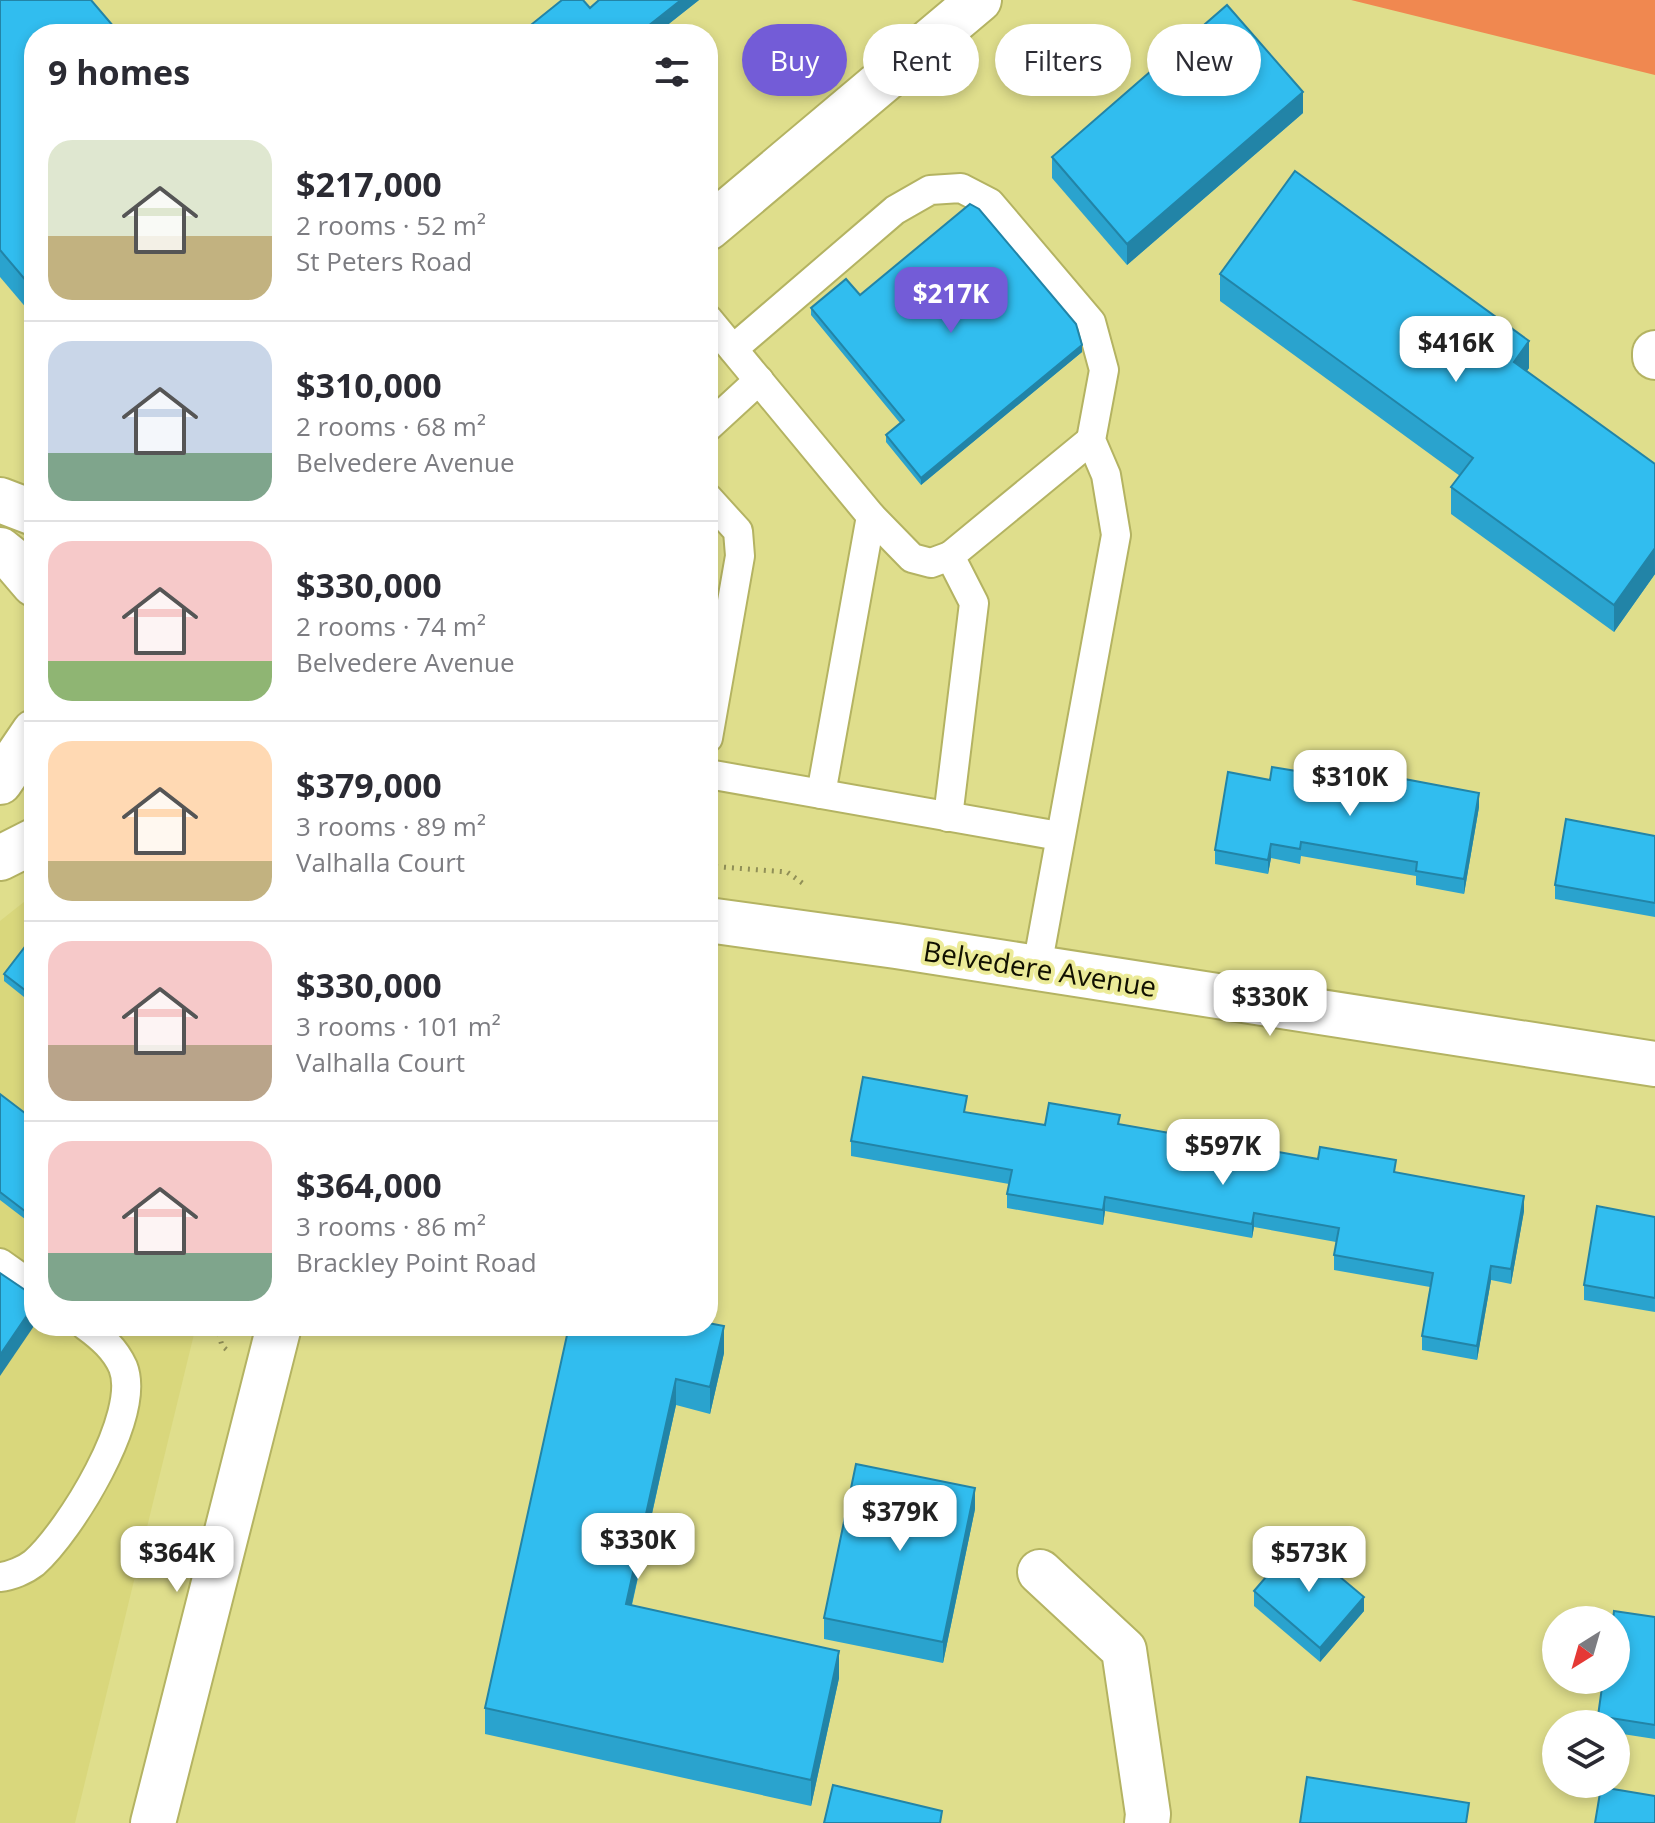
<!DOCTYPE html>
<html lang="en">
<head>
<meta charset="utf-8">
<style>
  body { margin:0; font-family:"Open Sans",sans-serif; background:#f7f7f7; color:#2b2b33; height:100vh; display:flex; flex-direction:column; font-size:30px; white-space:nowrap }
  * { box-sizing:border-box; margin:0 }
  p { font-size:26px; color:#7c7c81 }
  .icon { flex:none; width:44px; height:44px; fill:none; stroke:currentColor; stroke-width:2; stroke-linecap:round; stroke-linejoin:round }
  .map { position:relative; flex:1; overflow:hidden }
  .details { position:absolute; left:24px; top:24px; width:694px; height:1312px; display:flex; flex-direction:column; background:#fff; border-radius:32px; box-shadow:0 4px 12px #0003 }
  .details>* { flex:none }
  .guide { position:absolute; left:742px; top:24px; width:760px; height:72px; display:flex; gap:16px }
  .needle { width:52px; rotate:217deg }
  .fabs { position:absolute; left:1542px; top:1606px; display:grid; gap:16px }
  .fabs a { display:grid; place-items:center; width:88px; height:88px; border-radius:50%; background:#fff; box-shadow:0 4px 12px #0003; font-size:40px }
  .price { position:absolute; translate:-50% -68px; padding:0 18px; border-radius:16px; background:#fff; color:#222; font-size:26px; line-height:52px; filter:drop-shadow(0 2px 4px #0008) }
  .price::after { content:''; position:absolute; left:50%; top:48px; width:24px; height:18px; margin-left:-12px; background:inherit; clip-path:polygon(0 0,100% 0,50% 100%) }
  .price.on { background:#735cd7; color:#fff }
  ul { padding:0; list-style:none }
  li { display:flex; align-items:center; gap:24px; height:200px; padding:0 24px }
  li+li { border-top:2px solid #e1e1e2 }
  li span { display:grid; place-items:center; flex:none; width:224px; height:160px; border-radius:24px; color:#555 }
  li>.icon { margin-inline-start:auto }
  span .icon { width:96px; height:96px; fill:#fffc; stroke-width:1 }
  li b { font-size:34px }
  h2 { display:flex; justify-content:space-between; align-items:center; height:96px; padding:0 24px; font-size:34px }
  .tag { padding:0 28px; border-radius:36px; background:#fff; box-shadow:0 4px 12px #0003; font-size:28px; line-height:72px }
  .tag.on { background:#735cd7; color:#fff }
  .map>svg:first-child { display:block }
  .built { fill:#d9d77c }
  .green { fill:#f08850 }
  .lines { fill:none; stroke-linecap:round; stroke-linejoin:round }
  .lane-casing { stroke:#b4b362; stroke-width:32 }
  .street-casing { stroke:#b4b362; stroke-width:48 }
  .secondary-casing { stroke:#b4b362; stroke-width:48 }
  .primary-casing { stroke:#b4b362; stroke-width:48 }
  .path { stroke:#908f57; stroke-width:5; stroke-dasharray:2 6; stroke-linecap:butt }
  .lane { stroke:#fff; stroke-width:28 }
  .street { stroke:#fff; stroke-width:44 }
  .secondary { stroke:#fff; stroke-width:44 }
  .primary { stroke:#fff; stroke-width:44 }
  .wall { fill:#2aa3ce }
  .shaded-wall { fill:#2284a7 }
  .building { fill:#31bdef; stroke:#2284a7; stroke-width:2 }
  .labels { text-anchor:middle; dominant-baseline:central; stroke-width:8; stroke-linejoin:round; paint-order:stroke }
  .street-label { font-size:28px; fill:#111000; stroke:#eceb99 }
</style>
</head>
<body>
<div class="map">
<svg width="1655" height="1823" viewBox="0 0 1655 1823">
  <rect width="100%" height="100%" fill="#dfde8c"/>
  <path class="built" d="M 34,894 L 34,1326 L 196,1326 L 75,1823 L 0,1823 L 0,921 Z"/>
  <path class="green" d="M 1351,0 L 1655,0 L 1655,75 Z"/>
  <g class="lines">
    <defs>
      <g id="lane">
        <path d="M 708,319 L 871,516 L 821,794"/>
        <path d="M 733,349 L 895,210 L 930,190 L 961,188 L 990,203 L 1091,322 L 1104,370 L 1091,440 L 1106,475 L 1116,535 L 1037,967"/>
        <path d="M 708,427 L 759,380"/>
        <path d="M 708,498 L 738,531 L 740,556 L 708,738"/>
        <path d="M 871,516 L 912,558 L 931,563 L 950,556"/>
        <path d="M 708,774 L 1059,836"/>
        <path d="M 948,817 L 974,603 L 950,556 L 1091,440"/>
        <path d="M 0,1263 L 34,1287"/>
        <path d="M 0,1577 C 11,1576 25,1570 34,1563 C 70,1531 142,1415 123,1367 C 115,1349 101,1337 86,1326"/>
      </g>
      <g id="street">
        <path d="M 1655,353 L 1655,357"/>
        <path d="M 1040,1572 L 1124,1650 L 1148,1814 L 1147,1823"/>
      </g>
      <g id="secondary">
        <path d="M 0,500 L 34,513"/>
        <path d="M 0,550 L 15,562 L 34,584"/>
        <path d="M 708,920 L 896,946 L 1655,1064"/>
        <path d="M 153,1823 L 279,1326"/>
      </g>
      <g id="primary">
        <path d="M 708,228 L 979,0"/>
        <path d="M 0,782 L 34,732"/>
        <path d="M 0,858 L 34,841"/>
      </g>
    </defs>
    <use href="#lane" class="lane-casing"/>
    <use href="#street" class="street-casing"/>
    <use href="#secondary" class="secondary-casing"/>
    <use href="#primary" class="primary-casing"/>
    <g class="path">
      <path d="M 708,866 L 787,872 L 805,885"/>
      <path d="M 217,1326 L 222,1346 L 227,1350"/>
    </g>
    <use href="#lane" class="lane"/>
    <use href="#street" class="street"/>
    <use href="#secondary" class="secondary"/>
    <use href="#primary" class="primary"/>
  </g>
  <g class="wall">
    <path d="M 0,0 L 91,0 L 28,310 L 0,277 Z"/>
    <path d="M 599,0 L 699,0 L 656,34 L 532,34 L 532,24 L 590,8 Z"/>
    <path d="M 1303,113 L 1127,265 L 1052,178 L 1052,157 Z"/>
    <path d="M 1220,274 L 1529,368 L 1527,371 L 1655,464 L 1655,574 L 1614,632 L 1451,514 L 1451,487 L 1460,476 L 1220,301 Z"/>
    <path d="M 860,295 L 1082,352 L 921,485 L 886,442 L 886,435 L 900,423 L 811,315 L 811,308 Z"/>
    <path d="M 1479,807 L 1464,894 L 1416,885 L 1416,876 L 1301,856 L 1300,864 L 1271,858 L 1268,874 L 1215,864 L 1215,850 Z"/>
    <path d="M 1655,836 L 1655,917 L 1555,899 L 1555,885 Z"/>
    <path d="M 34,935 L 34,1005 L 4,981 L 4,974 Z"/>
    <path d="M 0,1094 L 34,1120 L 34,1226 L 0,1200 Z"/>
    <path d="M 1120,1124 L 1396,1173 L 1524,1211 L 1511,1284 L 1491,1280 L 1477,1360 L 1422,1350 L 1422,1336 L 1430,1287 L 1334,1270 L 1334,1255 L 1336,1242 L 1254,1227 L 1252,1238 L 1105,1211 L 1103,1225 L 1007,1208 L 1007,1194 L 1009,1184 L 851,1156 L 851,1141 L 1045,1125 Z"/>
    <path d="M 1655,1217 L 1655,1312 L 1584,1300 L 1584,1285 Z"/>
    <path d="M 569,1326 L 724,1353 L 710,1414 L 676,1405 L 632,1605 L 839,1678 L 811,1806 L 485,1734 L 485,1708 Z"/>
    <path d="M 975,1509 L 943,1663 L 824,1639 L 824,1618 Z"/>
    <path d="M 1254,1591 L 1364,1611 L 1320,1662 L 1254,1606 Z"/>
    <path d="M 1655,1617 L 1655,1739 L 1616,1733 L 1616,1724 L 1598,1724 L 1598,1716 Z"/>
  </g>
  <g class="shaded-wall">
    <path d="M 681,0 L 699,0 L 656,34 L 644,34 L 648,26 Z"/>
    <path d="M 1303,92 L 1303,113 L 1127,265 L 1127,244 Z"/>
    <path d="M 34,278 L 34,305 L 28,310 L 28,283 Z"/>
    <path d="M 1529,341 L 1529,368 L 1514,388 L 1514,362 Z"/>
    <path d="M 1082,345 L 1082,352 L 921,485 L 921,478 Z"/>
    <path d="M 1655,548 L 1655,574 L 1614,632 L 1614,605 Z"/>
    <path d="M 1479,793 L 1479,807 L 1464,894 L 1464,879 Z"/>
    <path d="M 1271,844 L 1271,858 L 1268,874 L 1268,860 Z"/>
    <path d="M 1524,1196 L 1524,1211 L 1511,1284 L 1511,1269 Z"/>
    <path d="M 1105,1197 L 1105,1211 L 1103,1225 L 1103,1210 Z"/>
    <path d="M 1254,1213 L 1254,1227 L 1252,1238 L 1252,1224 Z"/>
    <path d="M 1491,1266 L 1491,1280 L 1477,1360 L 1477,1346 Z"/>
    <path d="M 34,1305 L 34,1326 L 0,1376 L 0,1355 Z"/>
    <path d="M 724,1326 L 724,1353 L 710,1414 L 710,1387 Z"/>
    <path d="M 676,1379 L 676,1405 L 626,1630 L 626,1604 Z"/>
    <path d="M 975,1488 L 975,1509 L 943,1663 L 943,1642 Z"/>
    <path d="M 1364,1597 L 1364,1611 L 1320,1662 L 1320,1648 Z"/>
    <path d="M 839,1651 L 839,1678 L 811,1806 L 811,1780 Z"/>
  </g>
  <g class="building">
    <path d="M 0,0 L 91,0 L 120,34 L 34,34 L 34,278 L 28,283 L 0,250 Z"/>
    <path d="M 562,0 L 583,0 L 590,8 L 599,0 L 681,0 L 648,26 L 650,28 L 644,34 L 541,34 L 532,24 Z"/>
    <path d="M 1227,5 L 1303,92 L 1127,244 L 1052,157 Z"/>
    <path d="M 1295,171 L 1529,341 L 1514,362 L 1655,464 L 1655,548 L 1614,605 L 1451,487 L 1473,458 L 1220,274 Z"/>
    <path d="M 970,204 L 979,209 L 1076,324 L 1082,345 L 921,478 L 886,435 L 904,420 L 811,308 L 846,279 L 860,295 Z"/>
    <path d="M 1272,767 L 1381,785 L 1383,775 L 1479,793 L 1464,879 L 1416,871 L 1417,862 L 1301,842 L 1300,849 L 1271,844 L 1268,860 L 1215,850 L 1228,772 L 1270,780 Z"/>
    <path d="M 1566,819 L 1655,836 L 1655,903 L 1555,885 Z"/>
    <path d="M 34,935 L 34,997 L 4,974 Z"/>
    <path d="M 863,1077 L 967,1096 L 964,1112 L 1045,1125 L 1049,1103 L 1120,1115 L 1118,1124 L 1318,1159 L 1320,1147 L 1396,1160 L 1394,1172 L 1524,1196 L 1511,1269 L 1491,1266 L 1477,1346 L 1422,1336 L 1433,1273 L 1334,1255 L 1339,1228 L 1254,1213 L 1252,1224 L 1105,1197 L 1103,1210 L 1007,1194 L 1012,1170 L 851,1141 Z"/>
    <path d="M 0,1094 L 34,1120 L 34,1218 L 0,1192 Z"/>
    <path d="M 1597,1206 L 1655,1217 L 1655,1298 L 1584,1285 Z"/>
    <path d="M 0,1273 L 34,1296 L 34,1305 L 0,1355 Z"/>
    <path d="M 708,1323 L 724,1326 L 710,1387 L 676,1379 L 626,1604 L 839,1651 L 811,1780 L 485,1708 L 569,1326 L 708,1326 Z"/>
    <path d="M 856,1464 L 975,1488 L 943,1642 L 824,1618 Z"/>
    <path d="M 1297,1541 L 1364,1597 L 1320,1648 L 1254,1591 Z"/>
    <path d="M 1614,1611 L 1655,1617 L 1655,1725 L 1598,1716 L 1603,1680 L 1616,1680 L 1616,1620 L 1613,1620 Z"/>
    <path d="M 1307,1777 L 1469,1803 L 1466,1823 L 1300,1823 Z"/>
    <path d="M 833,1785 L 942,1811 L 940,1823 L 824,1823 Z"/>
    <path d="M 1601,1787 L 1655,1796 L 1655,1823 L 1595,1823 Z"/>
  </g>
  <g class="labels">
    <g class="street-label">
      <text transform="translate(1040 968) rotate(9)">Belvedere Avenue</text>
    </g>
  </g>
</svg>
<div class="fabs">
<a><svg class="needle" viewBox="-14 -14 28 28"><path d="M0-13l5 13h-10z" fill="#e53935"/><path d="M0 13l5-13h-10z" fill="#7c7c81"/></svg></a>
<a><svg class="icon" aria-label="layers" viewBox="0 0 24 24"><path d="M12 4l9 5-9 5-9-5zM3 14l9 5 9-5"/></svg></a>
</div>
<b class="price on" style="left:951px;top:335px">$217K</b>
<b class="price" style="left:1456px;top:384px">$416K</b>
<b class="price" style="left:1350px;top:818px">$310K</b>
<b class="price" style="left:1270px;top:1038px">$330K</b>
<b class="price" style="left:1223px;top:1187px">$597K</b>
<b class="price" style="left:900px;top:1553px">$379K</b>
<b class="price" style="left:638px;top:1581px">$330K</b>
<b class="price" style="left:177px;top:1594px">$364K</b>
<b class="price" style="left:1309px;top:1594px">$573K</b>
<div class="guide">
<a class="tag on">Buy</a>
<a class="tag">Rent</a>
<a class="tag">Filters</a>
<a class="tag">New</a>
</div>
<section class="details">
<h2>9 homes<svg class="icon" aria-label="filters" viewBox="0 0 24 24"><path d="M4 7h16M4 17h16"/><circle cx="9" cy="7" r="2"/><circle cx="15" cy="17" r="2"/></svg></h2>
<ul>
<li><span style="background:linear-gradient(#dfe7d0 60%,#c2b280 0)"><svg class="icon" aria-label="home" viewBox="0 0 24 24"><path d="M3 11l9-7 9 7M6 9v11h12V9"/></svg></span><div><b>$217,000</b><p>2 rooms · 52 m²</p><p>St Peters Road</p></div></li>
<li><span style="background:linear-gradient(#c9d6e8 70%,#7fa58c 0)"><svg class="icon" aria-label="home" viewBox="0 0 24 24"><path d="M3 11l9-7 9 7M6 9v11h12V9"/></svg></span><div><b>$310,000</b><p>2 rooms · 68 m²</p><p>Belvedere Avenue</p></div></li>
<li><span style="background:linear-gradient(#f6c9c9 75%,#8fb573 0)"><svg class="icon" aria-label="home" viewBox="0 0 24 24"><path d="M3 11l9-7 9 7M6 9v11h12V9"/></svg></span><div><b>$330,000</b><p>2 rooms · 74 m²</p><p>Belvedere Avenue</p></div></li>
<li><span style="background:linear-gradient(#ffd9b3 75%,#c2b280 0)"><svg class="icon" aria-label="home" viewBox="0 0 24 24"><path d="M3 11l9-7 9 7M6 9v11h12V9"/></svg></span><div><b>$379,000</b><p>3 rooms · 89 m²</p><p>Valhalla Court</p></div></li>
<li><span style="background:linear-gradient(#f6c9c9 65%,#b9a48a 0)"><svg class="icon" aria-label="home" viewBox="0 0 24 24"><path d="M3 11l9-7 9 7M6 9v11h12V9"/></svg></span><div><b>$330,000</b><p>3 rooms · 101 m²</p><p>Valhalla Court</p></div></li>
<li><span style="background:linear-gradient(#f6c9c9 70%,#7fa58c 0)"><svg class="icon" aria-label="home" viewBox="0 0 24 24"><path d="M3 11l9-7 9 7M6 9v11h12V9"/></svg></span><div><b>$364,000</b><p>3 rooms · 86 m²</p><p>Brackley Point Road</p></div></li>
</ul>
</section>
</div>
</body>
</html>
